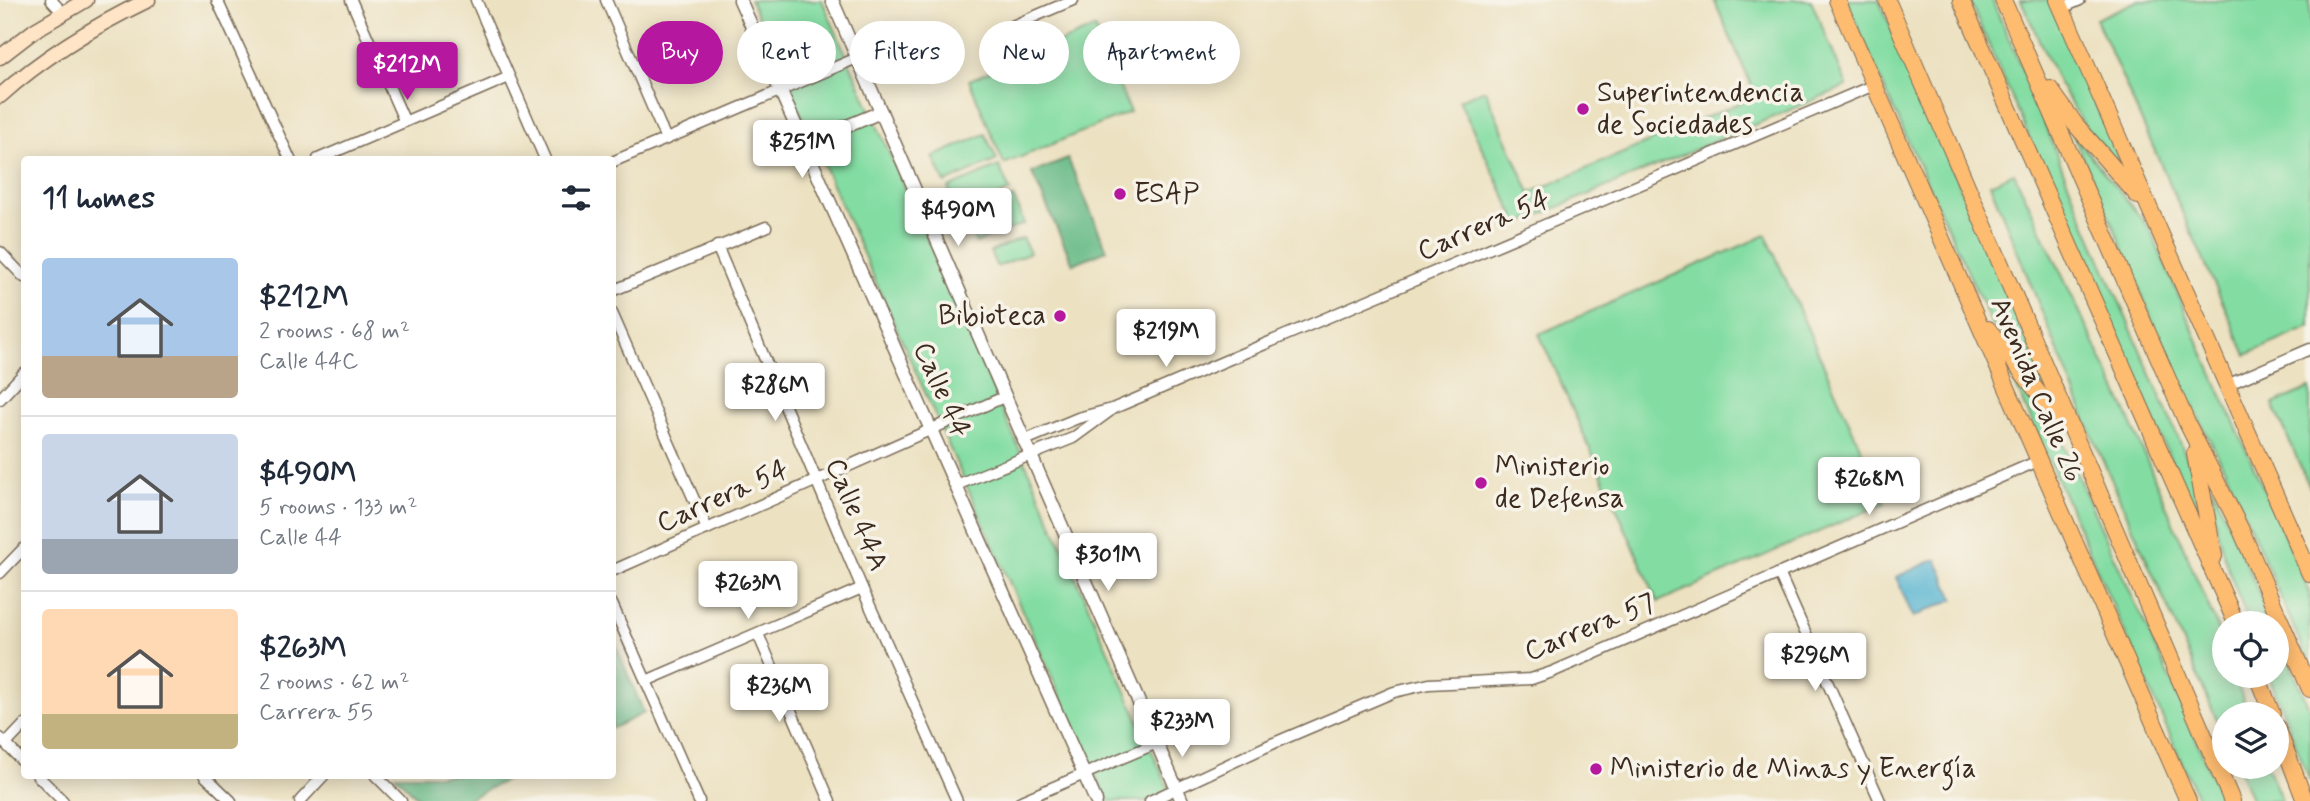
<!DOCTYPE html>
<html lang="en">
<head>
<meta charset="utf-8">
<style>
  body { margin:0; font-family:Mynerve,sans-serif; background:#f6f6f7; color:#1f2937; height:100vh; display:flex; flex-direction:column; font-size:26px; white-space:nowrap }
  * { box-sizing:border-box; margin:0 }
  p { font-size:23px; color:#747a83 }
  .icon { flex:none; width:38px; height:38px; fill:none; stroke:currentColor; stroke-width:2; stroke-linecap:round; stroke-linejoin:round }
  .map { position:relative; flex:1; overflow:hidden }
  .sheet { position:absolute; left:21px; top:156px; width:595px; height:623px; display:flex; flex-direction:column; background:#fff; border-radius:7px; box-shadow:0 4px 18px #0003 }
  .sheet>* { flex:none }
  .banner { position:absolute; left:637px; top:21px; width:665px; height:63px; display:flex; gap:14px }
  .controls { position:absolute; left:2212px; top:611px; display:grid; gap:14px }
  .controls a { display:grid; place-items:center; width:77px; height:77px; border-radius:50%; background:#fff; box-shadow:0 4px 18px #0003; font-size:35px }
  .price { position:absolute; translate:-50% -60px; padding:0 16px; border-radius:7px; background:#fff; color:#222; font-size:23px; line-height:46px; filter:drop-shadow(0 2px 4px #0008) }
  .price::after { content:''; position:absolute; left:50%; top:42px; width:21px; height:16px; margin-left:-10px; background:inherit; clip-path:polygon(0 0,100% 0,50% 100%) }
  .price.selected { background:#b5179e; color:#fff }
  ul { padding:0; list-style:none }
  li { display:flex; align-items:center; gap:21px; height:175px; padding:0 21px }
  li+li { border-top:2px solid #e0e1e3 }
  li span { display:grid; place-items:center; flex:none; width:196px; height:140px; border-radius:7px; color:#555 }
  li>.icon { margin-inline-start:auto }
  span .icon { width:84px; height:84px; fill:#fffc; stroke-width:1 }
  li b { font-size:30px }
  h2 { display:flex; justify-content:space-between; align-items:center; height:84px; padding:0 21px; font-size:30px }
  .pill { padding:0 24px; border-radius:32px; background:#fff; box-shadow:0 4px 18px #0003; font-size:24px; line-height:63px }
  .pill.selected { background:#b5179e; color:#fff }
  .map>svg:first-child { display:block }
  .green { fill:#83dda3; stroke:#5f8460; stroke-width:2 }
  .forest { fill:#6abc89; stroke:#527354; stroke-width:2 }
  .water { fill:#52b3d1; stroke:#466e78; stroke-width:2 }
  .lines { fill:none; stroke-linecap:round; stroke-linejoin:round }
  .minor-casing { stroke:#796a57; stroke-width:13 }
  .tertiary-casing { stroke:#796a57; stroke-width:15 }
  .secondary-casing { stroke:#796a57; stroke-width:17 }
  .primary-casing { stroke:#796a57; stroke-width:18 }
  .minor { stroke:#fff; stroke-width:10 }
  .tertiary { stroke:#fff; stroke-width:12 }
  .secondary { stroke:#ffe4c6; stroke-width:14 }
  .primary { stroke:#febc71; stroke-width:16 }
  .poi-dot { fill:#b5179e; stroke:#f7f3e8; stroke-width:2.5 }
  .labels { text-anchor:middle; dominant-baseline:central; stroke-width:7; stroke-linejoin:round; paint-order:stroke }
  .poi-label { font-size:28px; fill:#3b2a1e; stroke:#f7f3e8; text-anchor:start }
  .street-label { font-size:28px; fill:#3b2a1e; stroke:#f7f3e8 }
</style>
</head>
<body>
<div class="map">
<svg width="2310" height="801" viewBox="0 0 2310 801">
  <rect width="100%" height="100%" fill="#f7f3e8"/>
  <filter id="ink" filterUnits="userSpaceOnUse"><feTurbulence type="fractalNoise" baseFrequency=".0143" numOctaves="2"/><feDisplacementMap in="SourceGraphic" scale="14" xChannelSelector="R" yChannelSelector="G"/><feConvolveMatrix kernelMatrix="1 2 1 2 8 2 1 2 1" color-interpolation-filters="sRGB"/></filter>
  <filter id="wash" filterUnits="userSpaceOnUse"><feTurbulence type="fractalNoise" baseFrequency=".00686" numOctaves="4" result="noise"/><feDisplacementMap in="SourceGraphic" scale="28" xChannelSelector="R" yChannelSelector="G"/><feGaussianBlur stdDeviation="1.57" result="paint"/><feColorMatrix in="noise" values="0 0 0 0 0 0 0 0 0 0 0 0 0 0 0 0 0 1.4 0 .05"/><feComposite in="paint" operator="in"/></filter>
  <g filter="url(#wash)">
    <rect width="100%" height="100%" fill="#ece1c1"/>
    <g class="green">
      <path d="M 750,0 L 822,0 L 1174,801 L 1107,801 Z"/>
      <path d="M 1714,0 L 1811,0 L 1847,86 L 1518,224 L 1459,100 L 1485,90 L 1530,193 L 1756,96 Z"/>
      <path d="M 1846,0 L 1879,0 L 2050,394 L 1992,325 L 1894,110 Z"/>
      <path d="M 1969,0 L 1992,0 L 2031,90 L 2076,202 L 2193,472 L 2199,524 Z"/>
      <path d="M 2021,0 L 2049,0 L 2124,169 L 2086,128 L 2058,82 Z"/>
      <path d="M 2139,0 L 2310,0 L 2310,327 L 2246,355 L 2096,19 Z"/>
      <path d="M 1095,28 L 1130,112 L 1004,164 L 969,80 Z"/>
      <path d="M 2072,133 L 2150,229 L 2195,335 L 2310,593 L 2310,665 L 2231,482 L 2166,353 L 2122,246 Z"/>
      <path d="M 985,134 L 997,160 L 945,183 L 933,157 Z"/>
      <path d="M 999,166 L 1010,191 L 959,213 L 948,188 Z"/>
      <path d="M 2014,173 L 2127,413 L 2223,641 L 2224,676 L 2235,676 L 2248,714 L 2224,714 L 2224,736 L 2095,442 L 1990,184 Z"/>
      <path d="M 1014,198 L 1024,224 L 976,243 L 966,216 Z"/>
      <path d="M 1766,235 L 1885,503 L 1658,602 L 1539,334 Z"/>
      <path d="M 1022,238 L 1030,253 L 997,267 L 990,252 Z"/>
      <path d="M 2007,365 L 2048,411 L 2183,708 L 2222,801 L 2199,801 Z"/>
      <path d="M 2310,388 L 2310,488 L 2273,404 Z"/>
      <path d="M 2212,486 L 2272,623 L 2249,623 C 2231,577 2213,536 2212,486 Z"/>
      <path d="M 2277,634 L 2310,710 L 2310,781 L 2269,676 L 2277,676 Z"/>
      <path d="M 2238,767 L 2268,767 L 2282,801 L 2252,801 Z"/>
    </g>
    <g class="forest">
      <path d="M 1068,159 L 1107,250 L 1073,264 L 1032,173 Z"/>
      <path d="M 613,639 L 644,713 L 613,728 L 612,728 Z"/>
      <path d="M 395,775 L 516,775 L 464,801 L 421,801 Z"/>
    </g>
    <path class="water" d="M 1936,559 L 1954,599 L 1913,617 L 1896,577 Z"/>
  </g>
  <g filter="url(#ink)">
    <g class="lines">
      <defs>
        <g id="minor">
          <path d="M 51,0 L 63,13"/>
          <path d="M 217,0 L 290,159"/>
          <path d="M 351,0 L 404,120"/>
          <path d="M 476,0 L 545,159"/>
          <path d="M 606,0 L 666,139"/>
          <path d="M 2062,8 L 2080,0"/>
          <path d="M 1010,27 L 1073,0"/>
          <path d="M 318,159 L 509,77"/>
          <path d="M 612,162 L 857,58"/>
          <path d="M 717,246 L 862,588 L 957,801"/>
          <path d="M 0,252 L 24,277"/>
          <path d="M 612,291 L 766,227"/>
          <path d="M 612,313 L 707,529"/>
          <path d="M 2227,385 L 2310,349"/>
          <path d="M 0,399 L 24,373"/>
          <path d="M 1023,441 L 1078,418 L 1112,409 L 1874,85"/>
          <path d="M 956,485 L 1073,438 L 1110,411"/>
          <path d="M 612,571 L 1004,397"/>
          <path d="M 0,573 L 24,548"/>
          <path d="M 1779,573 L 1880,801"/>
          <path d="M 612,604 L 699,801"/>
          <path d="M 758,634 L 830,801"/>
          <path d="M 646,681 L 862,588"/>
          <path d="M 0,738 L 24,763"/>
          <path d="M 6,744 L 24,725"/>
          <path d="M 37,775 L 63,801"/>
          <path d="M 204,775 L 231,801"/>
          <path d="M 375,775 L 401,801"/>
          <path d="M 300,801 L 324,775"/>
          <path d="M 1021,801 L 1157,743"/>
          <path d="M 1150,801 L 1274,743 L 1394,692 L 1429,684 L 1531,679 L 1552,672 L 2038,461"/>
        </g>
        <g id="tertiary">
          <path d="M 740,0 L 1096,801"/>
          <path d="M 832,0 L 1182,801"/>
          <path d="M 804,144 L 881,112"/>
        </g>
        <g id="secondary">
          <path d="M 0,57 L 35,30 L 86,0"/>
          <path d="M 0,96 C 43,57 96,25 148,0"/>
        </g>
        <g id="primary">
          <path d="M 1837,0 L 2188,801"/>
          <path d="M 1887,0 L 2232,801"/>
          <path d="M 1961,0 L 2236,623"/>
          <path d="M 2003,0 L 2187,423 L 2241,530 L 2310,689"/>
          <path d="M 2058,0 L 2310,574"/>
          <path d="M 2050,89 L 2075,124 L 2138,196"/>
          <path d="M 1988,329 L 2063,424"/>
          <path d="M 2195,454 L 2214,556"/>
          <path d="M 2257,676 L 2272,714"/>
          <path d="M 2277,727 L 2305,801"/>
        </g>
      </defs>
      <use href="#minor" class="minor-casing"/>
      <use href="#tertiary" class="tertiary-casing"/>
      <use href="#secondary" class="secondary-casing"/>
      <use href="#primary" class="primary-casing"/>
      <use href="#minor" class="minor"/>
      <use href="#tertiary" class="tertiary"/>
      <use href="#secondary" class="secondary"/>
      <use href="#primary" class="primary"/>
    </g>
  </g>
  <g class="poi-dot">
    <circle cx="1583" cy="109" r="7"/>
    <circle cx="1120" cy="194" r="7"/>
    <circle cx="1060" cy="316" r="7"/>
    <circle cx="1481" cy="483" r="7"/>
    <circle cx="1596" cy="769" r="7"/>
  </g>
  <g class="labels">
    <g class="poi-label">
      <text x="1597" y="93">Superintendencia<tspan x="1597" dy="32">de Sociedades</tspan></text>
      <text x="1134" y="194">ESAP</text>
      <text x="1046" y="316" text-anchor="end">Bibioteca</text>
      <text x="1495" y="467">Ministerio<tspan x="1495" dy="32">de Defensa</tspan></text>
      <text x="1610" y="769">Ministerio de Minas y Energía</text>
    </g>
    <g class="street-label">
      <text transform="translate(1484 226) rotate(-23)">Carrera 54</text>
      <text transform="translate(941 390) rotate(66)">Calle 44</text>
      <text transform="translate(2036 390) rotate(67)">Avenida Calle 26</text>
      <text transform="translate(723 497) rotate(-24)">Carrera 54</text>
      <text transform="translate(856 515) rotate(67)">Calle 44A</text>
      <text transform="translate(1590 628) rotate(-22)">Carrera 57</text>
    </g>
  </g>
</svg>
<div class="controls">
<a><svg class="icon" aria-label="locate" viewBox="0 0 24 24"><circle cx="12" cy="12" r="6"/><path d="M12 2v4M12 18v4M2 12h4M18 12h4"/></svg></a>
<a><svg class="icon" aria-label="layers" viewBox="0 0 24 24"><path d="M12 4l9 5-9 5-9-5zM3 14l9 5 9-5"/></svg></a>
</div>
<b class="price selected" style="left:407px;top:102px">$212M</b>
<b class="price" style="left:802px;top:180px">$251M</b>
<b class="price" style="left:958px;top:248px">$490M</b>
<b class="price" style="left:1166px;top:369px">$219M</b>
<b class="price" style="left:775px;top:423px">$286M</b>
<b class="price" style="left:1869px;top:517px">$268M</b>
<b class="price" style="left:1108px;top:593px">$301M</b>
<b class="price" style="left:748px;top:621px">$263M</b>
<b class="price" style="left:1815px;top:693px">$296M</b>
<b class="price" style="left:779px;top:724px">$236M</b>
<b class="price" style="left:1182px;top:759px">$233M</b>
<div class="banner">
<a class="pill selected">Buy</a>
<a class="pill">Rent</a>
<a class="pill">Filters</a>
<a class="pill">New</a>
<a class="pill">Apartment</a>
</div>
<section class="sheet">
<h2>11 homes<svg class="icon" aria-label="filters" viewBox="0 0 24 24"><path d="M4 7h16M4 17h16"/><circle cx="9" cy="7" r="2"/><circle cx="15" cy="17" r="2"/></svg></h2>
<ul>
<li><span style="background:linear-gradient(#a9c7e8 70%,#b9a48a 0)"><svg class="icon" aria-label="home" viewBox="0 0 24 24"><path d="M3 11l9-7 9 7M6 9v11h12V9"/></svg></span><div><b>$212M</b><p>2 rooms · 68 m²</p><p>Calle 44C</p></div></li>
<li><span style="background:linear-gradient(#c9d6e8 75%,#9aa5b1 0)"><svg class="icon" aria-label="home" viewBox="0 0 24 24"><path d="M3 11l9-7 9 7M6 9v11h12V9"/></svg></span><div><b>$490M</b><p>5 rooms · 133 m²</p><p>Calle 44</p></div></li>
<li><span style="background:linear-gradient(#ffd9b3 75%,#c2b280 0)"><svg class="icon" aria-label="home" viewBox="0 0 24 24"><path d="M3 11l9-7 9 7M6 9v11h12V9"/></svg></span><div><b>$263M</b><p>2 rooms · 62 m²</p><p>Carrera 55</p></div></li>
</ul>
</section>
</div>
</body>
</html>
